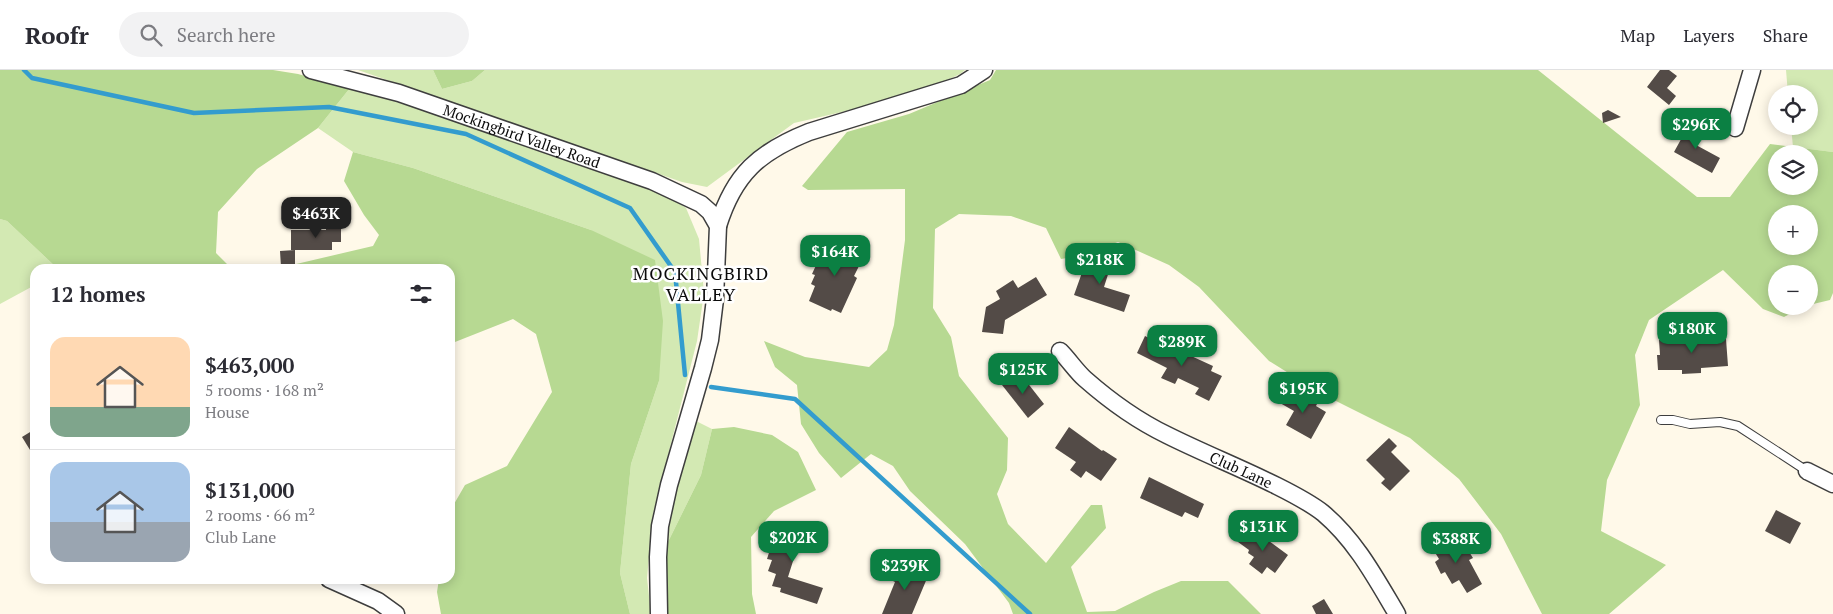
<!DOCTYPE html>
<html lang="en">
<head>
<meta charset="utf-8">
<style>
  body { margin:0; font-family:"PT Serif",serif; background:#f2f2f3; color:#2b2b33; height:100vh; display:flex; flex-direction:column; font-size:19px; white-space:nowrap }
  * { box-sizing:border-box; margin:0 }
  p { font-size:16px; color:#7c7c81 }
  .icon { flex:none; width:28px; height:28px; fill:none; stroke:currentColor; stroke-width:2; stroke-linecap:round; stroke-linejoin:round }
  .map { position:relative; flex:1; overflow:hidden }
  .side { position:absolute; left:30px; top:194px; width:425px; height:320px; display:flex; flex-direction:column; background:#fff; border-radius:15px; box-shadow:0 2px 12px #0003 }
  .side>* { flex:none }
  .controls { position:absolute; left:1768px; top:15px; display:grid; gap:10px }
  .controls a { display:grid; place-items:center; width:50px; height:50px; border-radius:50%; background:#fff; box-shadow:0 2px 12px #0003; font-size:25px }
  .price { position:absolute; translate:-50% -42px; padding:0 11px; border-radius:10px; background:#0b8043; color:#fff; font-size:16px; line-height:32px; filter:drop-shadow(0 1px 2px #0008) }
  .price::after { content:''; position:absolute; left:50%; top:30px; width:15px; height:11px; margin-left:-8px; background:inherit; clip-path:polygon(0 0,100% 0,50% 100%) }
  .price.on { background:#222; color:#fff }
  ul { padding:0; list-style:none }
  li { display:flex; align-items:center; gap:15px; height:125px; padding:0 20px }
  li+li { border-top:1px solid #e1e1e2 }
  li span { display:grid; place-items:center; flex:none; width:140px; height:100px; border-radius:15px; color:#555 }
  li>.icon { margin-inline-start:auto }
  span .icon { width:60px; height:60px; fill:#fffc; stroke-width:1 }
  li b { font-size:21px }
  h2 { display:flex; justify-content:space-between; align-items:center; height:60px; padding:0 20px; font-size:21px }
  header { display:flex; align-items:center; gap:30px; box-sizing:border-box; height:70px; padding:0 25px; background:#fff; border-bottom:1px solid #e1e1e2 }
  header strong { font-size:24px }
  nav { display:flex; gap:28px; margin-inline-start:auto; font-size:18px }
  .search { width:350px; height:45px; background:#f2f2f3; display:flex; align-items:center; gap:12px; box-sizing:border-box; padding:0 18px; border-radius:28px; color:#7c7c81; font-size:19px }
  .map>svg:first-child { display:block }
  .green { fill:#d3e9b3 }
  .forest { fill:#b7d992; fill-rule:evenodd }
  .lines { fill:none; stroke-linecap:round; stroke-linejoin:round }
  .stream { stroke:#339cce; stroke-width:4.5 }
  .building { fill:#534b47 }
  .service-casing { stroke:#3e3e3e; stroke-width:10 }
  .minor-casing { stroke:#3e3e3e; stroke-width:19 }
  .service { stroke:#fff; stroke-width:8 }
  .minor { stroke:#fff; stroke-width:16 }
  .labels { text-anchor:middle; dominant-baseline:central; stroke-width:5; stroke-linejoin:round; paint-order:stroke }
  .street-label { font-size:15px; fill:#0b0b0b; stroke:#fff }
  .quarter-label { font-size:18px; letter-spacing:1px; fill:#0b0b0b; stroke:#fff }
</style>
</head>
<body>
<header>
<strong>Roofr</strong>
<div class="search"><svg class="icon" aria-label="search" viewBox="0 0 24 24"><circle cx="10" cy="10" r="6"/><path d="M15 15l6 6"/></svg>Search here</div>
<nav><a>Map</a><a>Layers</a><a>Share</a></nav>
</header>
<div class="map">
<svg width="1833" height="544" viewBox="0 0 1833 544">
  <rect width="100%" height="100%" fill="#fff9e9"/>
  <g class="green">
    <path d="M 358,0 L 433,0 L 442,19 L 472,11 L 485,0 L 965,0 L 960,4 L 916,25 L 794,53 L 707,117 L 682,112 Z"/>
    <path d="M 1786,0 L 1833,0 L 1833,82 L 1793,77 L 1791,56 L 1809,56 L 1809,24 L 1788,24 Z"/>
    <path d="M 350,18 L 430,42 L 663,122 L 686,138 L 699,169 L 704,223 L 697,271 L 653,444 L 647,508 L 651,544 L 630,544 L 620,503 L 631,394 L 659,311 L 591,160 L 413,98 L 353,82 L 318,58 Z"/>
    <path d="M 0,149 L 7,151 L 58,199 L 35,199 L 35,215 L 0,234 Z"/>
    <path d="M 692,349 L 712,359 L 701,405 L 667,474 L 669,439 Z"/>
  </g>
  <g class="forest">
    <path d="M 0,0 L 273,0 L 298,4 L 350,18 L 318,58 L 257,99 L 218,142 L 216,183 L 232,199 L 58,199 L 7,151 L 0,149 Z"/>
    <path d="M 433,0 L 485,0 L 472,11 L 442,19 Z"/>
    <path d="M 996,0 L 1538,0 L 1697,127 L 1730,127 L 1770,74 L 1833,82 L 1833,223 L 1830,230 L 1809,235 L 1809,204 L 1776,204 L 1776,236 L 1805,236 L 1784,247 L 1763,239 L 1723,200 L 1649,250 L 1635,285 L 1640,335 L 1607,410 L 1601,461 L 1666,495 L 1609,544 L 1542,544 L 1501,464 L 1459,409 L 1410,368 L 1322,324 L 1269,291 L 1199,217 L 1169,195 L 1118,172 L 1079,186 L 1061,189 L 1046,158 L 1011,146 L 959,144 L 935,159 L 933,238 L 951,267 L 959,306 L 1008,368 L 1007,400 L 997,424 L 1008,454 L 1046,493 L 1091,435 L 1102,435 L 1106,458 L 1071,497 L 1087,542 L 1115,541 L 1154,522 L 1181,511 L 1228,511 L 1261,544 L 1013,544 L 1009,533 L 965,474 L 910,421 L 893,396 L 871,384 L 841,408 L 819,383 L 801,354 L 797,315 L 775,297 L 764,271 L 805,287 L 869,297 L 887,280 L 894,255 L 905,170 L 905,119 L 808,120 L 802,116 L 847,62 L 909,44 L 990,10 ZM 1776,84 L 1809,84 L 1809,116 L 1776,116 ZM 1776,144 L 1809,144 L 1809,176 L 1776,176 Z"/>
    <path d="M 353,82 L 413,98 L 591,160 L 655,190 L 663,251 L 659,311 L 631,394 L 620,503 L 630,544 L 441,544 L 437,522 L 439,509 L 450,509 L 450,441 L 465,415 L 507,396 L 552,322 L 536,264 L 513,249 L 455,272 L 450,272 L 450,199 L 288,199 L 292,195 L 373,176 L 379,165 L 364,145 L 344,111 Z"/>
    <path d="M 734,357 L 772,365 L 798,382 L 816,420 L 774,441 L 751,467 L 752,524 L 756,544 L 667,544 L 667,474 L 701,405 L 712,359 Z"/>
  </g>
  <g class="lines">
    <g class="stream">
      <path d="M 24,0 L 32,8 L 194,43 L 329,37 L 466,64 L 630,138 L 675,202 L 685,305"/>
      <path d="M 711,317 L 795,329 L 1030,544"/>
    </g>
  </g>
  <g class="building">
    <path d="M 1660,0 L 1669,0 L 1677,6 L 1667,18 L 1676,26 L 1669,35 L 1647,17 Z"/>
    <path d="M 1608,40 L 1621,47 L 1603,53 L 1602,43 Z"/>
    <path d="M 1690,53 L 1704,61 L 1696,75 L 1720,88 L 1712,103 L 1674,82 Z"/>
    <path d="M 326,155 L 341,156 L 341,172 L 332,172 L 332,180 L 291,180 L 291,160 L 326,160 Z"/>
    <path d="M 836,168 L 860,178 L 853,193 L 859,196 L 854,206 L 857,208 L 841,243 L 832,239 L 831,241 L 809,231 L 815,216 L 811,214 L 815,205 L 812,204 L 818,191 L 820,192 L 824,182 L 829,184 Z"/>
    <path d="M 295,180 L 295,197 L 281,197 L 280,181 Z"/>
    <path d="M 1089,183 L 1112,192 L 1104,217 L 1130,225 L 1124,242 L 1074,225 Z"/>
    <path d="M 1036,207 L 1047,225 L 1005,250 L 1003,264 L 982,262 L 986,237 L 1000,229 L 996,221 L 1013,210 L 1018,218 Z"/>
    <path d="M 1703,262 L 1703,270 L 1726,269 L 1728,296 L 1701,298 L 1701,303 L 1682,304 L 1682,300 L 1658,300 L 1657,285 L 1660,285 L 1659,270 L 1691,268 L 1690,264 Z"/>
    <path d="M 1145,266 L 1175,281 L 1178,274 L 1191,281 L 1189,285 L 1213,296 L 1211,301 L 1222,306 L 1209,331 L 1195,324 L 1199,318 L 1178,308 L 1175,314 L 1161,308 L 1167,298 L 1137,283 Z"/>
    <path d="M 1019,302 L 1044,334 L 1028,348 L 1002,315 Z"/>
    <path d="M 1287,320 L 1302,328 L 1304,325 L 1318,332 L 1316,336 L 1326,342 L 1311,369 L 1286,355 L 1294,341 L 1280,333 Z"/>
    <path d="M 1069,357 L 1102,381 L 1103,380 L 1117,389 L 1101,411 L 1086,401 L 1081,408 L 1070,400 L 1076,392 L 1055,378 Z"/>
    <path d="M 35,359 L 35,388 L 22,367 Z"/>
    <path d="M 1389,368 L 1397,376 L 1391,382 L 1410,401 L 1390,421 L 1381,413 L 1385,409 L 1366,390 Z"/>
    <path d="M 1149,407 L 1204,434 L 1198,448 L 1185,442 L 1182,447 L 1140,428 Z"/>
    <path d="M 1776,440 L 1801,453 L 1790,474 L 1765,461 Z"/>
    <path d="M 794,453 L 825,463 L 821,476 L 800,469 L 788,507 L 823,518 L 817,534 L 780,522 L 781,518 L 772,516 L 776,504 L 768,501 L 772,490 L 767,489 L 773,470 L 778,471 L 781,460 L 791,464 Z"/>
    <path d="M 1248,459 L 1259,467 L 1261,465 L 1288,485 L 1275,503 L 1267,497 L 1262,504 L 1249,494 L 1254,487 L 1248,483 L 1249,480 L 1238,472 Z"/>
    <path d="M 1451,465 L 1460,480 L 1466,477 L 1473,488 L 1469,490 L 1482,514 L 1467,523 L 1459,510 L 1452,514 L 1445,502 L 1441,504 L 1435,492 L 1439,489 L 1431,476 Z"/>
    <path d="M 899,493 L 928,506 L 912,544 L 882,544 L 895,512 L 891,510 Z"/>
    <path d="M 1324,529 L 1333,544 L 1316,544 L 1312,536 Z"/>
  </g>
  <g class="lines">
    <defs>
      <path id="service" d="M 1661,350 L 1673,350 L 1690,354 L 1720,352 L 1738,356 L 1807,401"/>
      <g id="minor">
        <path id="s1" d="M 311,0 L 399,23 L 652,111 L 701,134 L 710,142 L 718,156 L 715,229 L 710,270 L 703,298 L 669,415 L 660,456 L 658,487 L 659,544"/>
        <path d="M 1735,58 L 1752,0"/>
        <path d="M 718,156 C 734,104 759,82 809,62 L 961,15 L 984,0"/>
        <path id="s2" d="M 1060,281 C 1069,290 1076,301 1085,309 C 1110,331 1138,351 1167,365 C 1203,383 1241,398 1277,416 C 1293,424 1309,432 1323,443 C 1356,471 1375,507 1397,544"/>
        <path d="M 1807,401 L 1833,414"/>
        <path d="M 329,509 L 378,531 L 396,544"/>
      </g>
    </defs>
    <use href="#service" class="service-casing"/>
    <use href="#minor" class="minor-casing"/>
    <use href="#service" class="service"/>
    <use href="#minor" class="minor"/>
  </g>
  <g class="labels">
    <g class="street-label">
      <text stroke="none"><textPath href="#s1" startOffset="221">Mockingbird Valley Road</textPath></text>
      <text stroke="none"><textPath href="#s2" startOffset="219">Club Lane</textPath></text>
    </g>
    <g class="quarter-label">
      <text x="701" y="203">MOCKINGBIRD<tspan x="701" dy="21">VALLEY</tspan></text>
    </g>
  </g>
</svg>
<div class="controls">
<a><svg class="icon" aria-label="locate" viewBox="0 0 24 24"><circle cx="12" cy="12" r="6"/><path d="M12 2v4M12 18v4M2 12h4M18 12h4"/></svg></a>
<a><svg class="icon" aria-label="layers" viewBox="0 0 24 24"><path d="M12 4l9 5-9 5-9-5zM3 14l9 5 9-5"/></svg></a>
<a>+</a>
<a>−</a>
</div>
<b class="price" style="left:1696px;top:80px">$296K</b>
<b class="price on" style="left:316px;top:169px">$463K</b>
<b class="price" style="left:835px;top:207px">$164K</b>
<b class="price" style="left:1100px;top:215px">$218K</b>
<b class="price" style="left:1692px;top:284px">$180K</b>
<b class="price" style="left:1182px;top:297px">$289K</b>
<b class="price" style="left:1023px;top:325px">$125K</b>
<b class="price" style="left:1303px;top:344px">$195K</b>
<b class="price" style="left:1263px;top:482px">$131K</b>
<b class="price" style="left:793px;top:493px">$202K</b>
<b class="price" style="left:1456px;top:494px">$388K</b>
<b class="price" style="left:905px;top:521px">$239K</b>
<section class="side">
<h2>12 homes<svg class="icon" aria-label="filters" viewBox="0 0 24 24"><path d="M4 7h16M4 17h16"/><circle cx="9" cy="7" r="2"/><circle cx="15" cy="17" r="2"/></svg></h2>
<ul>
<li><span style="background:linear-gradient(#ffd9b3 70%,#7fa58c 0)"><svg class="icon" aria-label="home" viewBox="0 0 24 24"><path d="M3 11l9-7 9 7M6 9v11h12V9"/></svg></span><div><b>$463,000</b><p>5 rooms · 168 m²</p><p>House</p></div></li>
<li><span style="background:linear-gradient(#a9c7e8 60%,#9aa5b1 0)"><svg class="icon" aria-label="home" viewBox="0 0 24 24"><path d="M3 11l9-7 9 7M6 9v11h12V9"/></svg></span><div><b>$131,000</b><p>2 rooms · 66 m²</p><p>Club Lane</p></div></li>
</ul>
</section>
</div>
</body>
</html>
